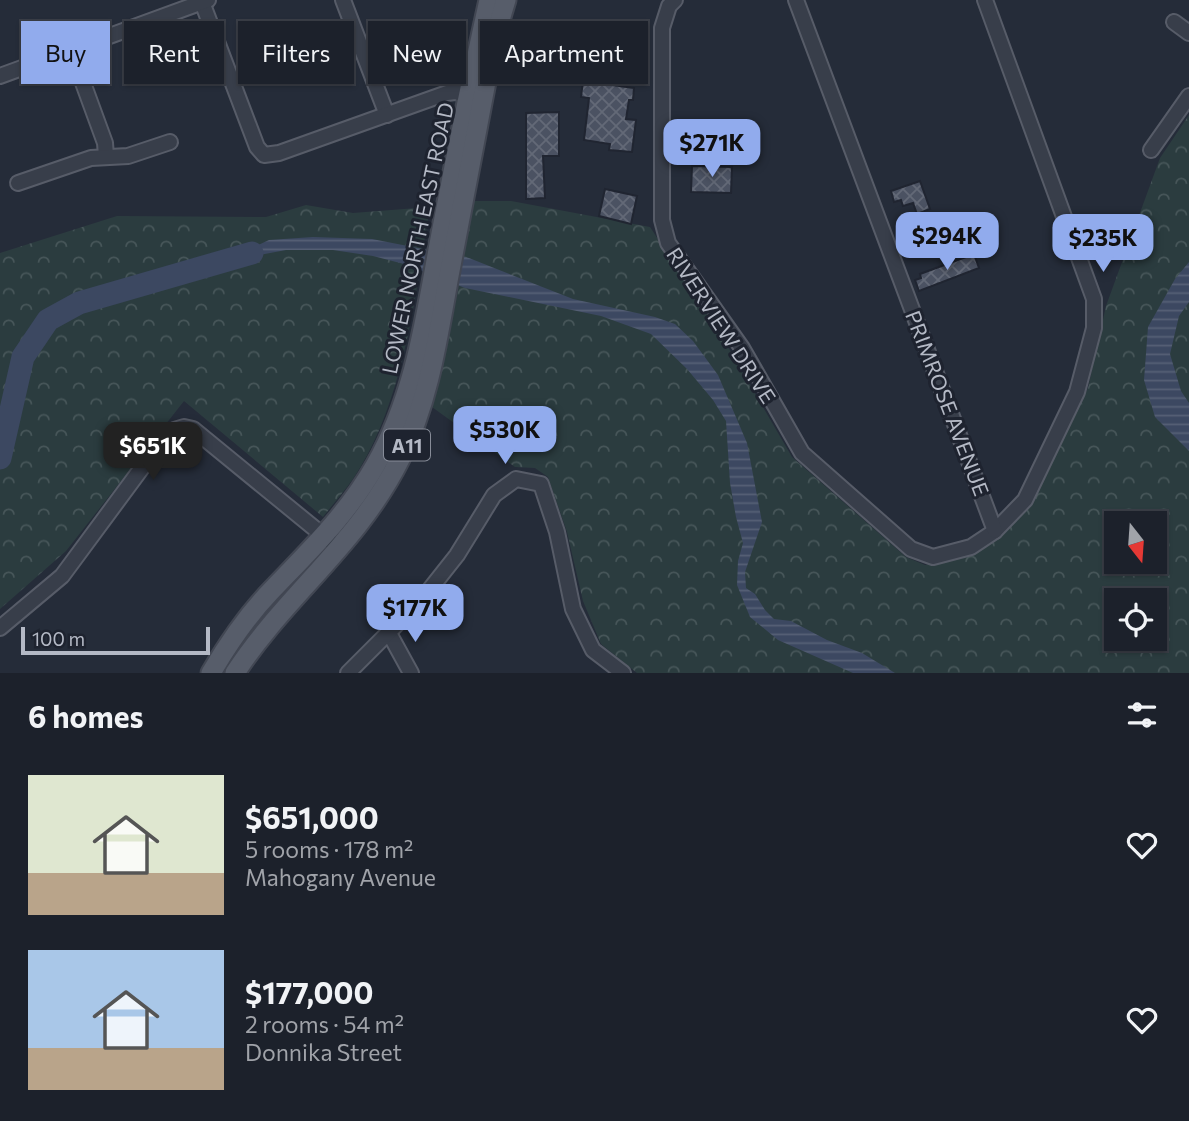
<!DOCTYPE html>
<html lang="en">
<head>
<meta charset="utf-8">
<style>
  body { margin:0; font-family:Commissioner,sans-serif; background:#252933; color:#f1f3f6; height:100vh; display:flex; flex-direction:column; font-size:26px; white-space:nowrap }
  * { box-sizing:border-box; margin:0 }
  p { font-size:23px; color:#a0a3a9 }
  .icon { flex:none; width:38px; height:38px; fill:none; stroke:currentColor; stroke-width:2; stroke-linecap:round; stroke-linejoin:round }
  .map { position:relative; height:673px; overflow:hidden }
  .drawer { display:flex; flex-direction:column; background:#1c212b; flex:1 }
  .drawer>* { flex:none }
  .hud { position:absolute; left:21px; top:21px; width:700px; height:63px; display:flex; gap:14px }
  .needle { width:46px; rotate:163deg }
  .controls { position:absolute; left:1104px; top:511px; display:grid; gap:14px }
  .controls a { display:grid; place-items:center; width:63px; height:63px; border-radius:0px; background:#1c212b; box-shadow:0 2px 5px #0004,0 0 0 2px #3a3e47; font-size:35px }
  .scale { position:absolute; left:21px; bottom:18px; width:189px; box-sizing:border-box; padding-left:7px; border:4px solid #b4b9c5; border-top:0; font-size:19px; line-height:24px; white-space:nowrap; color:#b4b9c5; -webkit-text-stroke:5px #1e232f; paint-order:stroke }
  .price { position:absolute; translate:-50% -60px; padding:0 16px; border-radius:14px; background:#91abed; color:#111; font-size:23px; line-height:46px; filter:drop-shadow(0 2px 4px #0008) }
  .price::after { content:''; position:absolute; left:50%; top:42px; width:21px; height:16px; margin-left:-10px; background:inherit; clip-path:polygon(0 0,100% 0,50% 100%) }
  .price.on { background:#222; color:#fff }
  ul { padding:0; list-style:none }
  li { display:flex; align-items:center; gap:21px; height:175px; padding:0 28px }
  li span { display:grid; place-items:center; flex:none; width:196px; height:140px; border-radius:0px; color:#555 }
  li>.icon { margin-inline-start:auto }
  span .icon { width:84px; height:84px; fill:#fffc; stroke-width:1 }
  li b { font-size:30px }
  h2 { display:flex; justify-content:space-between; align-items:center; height:84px; padding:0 28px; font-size:30px }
  .pill { padding:0 24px; border-radius:0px; background:#1c212b; box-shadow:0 2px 5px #0004,0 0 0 2px #3a3e47; font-size:24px; line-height:63px }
  .pill.on { background:#91abed; color:#111 }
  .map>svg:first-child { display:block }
  .forest { fill:url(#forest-crowns); fill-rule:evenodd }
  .water { fill:url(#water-rules) }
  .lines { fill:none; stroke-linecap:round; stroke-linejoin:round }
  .river { stroke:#3c4861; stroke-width:23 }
  .building { fill:url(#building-cross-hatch); stroke:#202531; stroke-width:2 }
  .minor-casing { stroke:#575c68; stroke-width:18 }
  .major-casing { stroke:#424753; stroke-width:23 }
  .minor { stroke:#383e4a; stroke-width:14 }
  .major { stroke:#575d6a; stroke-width:19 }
  .labels { text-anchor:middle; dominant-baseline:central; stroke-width:6; stroke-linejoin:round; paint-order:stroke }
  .shield { fill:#1e232f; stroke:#878c98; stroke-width:2 }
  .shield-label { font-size:19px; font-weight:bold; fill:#b4b9c5 }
  .street-label { font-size:21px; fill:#b4b9c5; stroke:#1e232f }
</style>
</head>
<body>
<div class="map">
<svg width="1189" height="673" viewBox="0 0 1189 673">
  <defs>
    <pattern id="forest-crowns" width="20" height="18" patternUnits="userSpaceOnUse" patternTransform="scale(1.75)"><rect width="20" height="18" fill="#2b3c3f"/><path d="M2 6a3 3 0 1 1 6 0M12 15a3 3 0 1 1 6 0" fill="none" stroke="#475659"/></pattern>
    <pattern id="water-rules" width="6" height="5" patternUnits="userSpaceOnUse" patternTransform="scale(1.75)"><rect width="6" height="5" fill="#3c4861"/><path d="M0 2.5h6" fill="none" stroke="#566076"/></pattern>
    <pattern id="building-cross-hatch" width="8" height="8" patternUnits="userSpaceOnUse" patternTransform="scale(1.75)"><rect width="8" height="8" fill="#4b5262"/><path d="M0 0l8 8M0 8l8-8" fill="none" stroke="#636977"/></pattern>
  </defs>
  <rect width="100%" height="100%" fill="#252c39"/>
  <g class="forest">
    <path d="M 1189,115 L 1189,673 L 637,673 L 601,644 L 583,601 L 567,532 L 548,477 L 535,468 L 515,467 L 432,407 L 454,311 L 473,201 L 511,201 L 650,227 L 721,335 L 792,457 L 906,557 L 925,565 L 972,555 L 999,537 L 1027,508 L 1088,388 L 1106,306 L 1160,158 ZM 1116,523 L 1155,523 L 1155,562 L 1116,562 ZM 1116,600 L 1155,600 L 1155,639 L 1116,639 Z"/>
    <path d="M 306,205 L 353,213 L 430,207 C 415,296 404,403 353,479 C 344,492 333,504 323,517 L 184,401 L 66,551 L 0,609 L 0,253 L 117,216 L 266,217 Z"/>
  </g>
  <g class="water">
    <path d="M 313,237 L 372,239 L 469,258 L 573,299 L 655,317 L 675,324 L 693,341 L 718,375 L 747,443 L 762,522 L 745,572 L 746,588 L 755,594 L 765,610 L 774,619 L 791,621 L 827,640 L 862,653 L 895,673 L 853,673 L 778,640 L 750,617 L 737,585 L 738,561 L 743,543 L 736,517 L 730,483 L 726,421 L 713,400 L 687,369 L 651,334 L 601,316 L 465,288 L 404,264 L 373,256 L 333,250 L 286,250 L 222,262 L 269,240 Z"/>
    <path d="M 1189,262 L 1189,302 L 1179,316 L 1170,354 L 1181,391 L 1189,403 L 1189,451 L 1155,417 L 1144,380 L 1148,327 L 1175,279 Z"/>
  </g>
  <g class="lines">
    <path class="river" d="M 0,458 L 23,357 L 48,320 L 79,303 L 252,253"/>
  </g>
  <g class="building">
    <path d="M 583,81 L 634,88 L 633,100 L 629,100 L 626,119 L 636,120 L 632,152 L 609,150 L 610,144 L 584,140 L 589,98 L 581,97 Z"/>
    <path d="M 559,112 L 559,156 L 543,156 L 545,198 L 526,199 L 526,113 Z"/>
    <path d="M 692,166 L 732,167 L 731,193 L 691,192 Z"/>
    <path d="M 920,181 L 930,209 L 917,214 L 913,203 L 903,206 L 901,200 L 894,202 L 891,191 Z"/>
    <path d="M 605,189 L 637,196 L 631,224 L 599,216 Z"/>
    <path d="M 974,254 L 979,268 L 919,291 L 915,280 L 921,278 L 920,274 Z"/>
  </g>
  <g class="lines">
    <defs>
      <g id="minor">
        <path d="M 343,0 L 387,115"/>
        <path d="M 675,0 L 669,6 L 662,28 L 662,220 L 668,243 L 742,348 L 802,453 L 911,549 L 933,557 L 971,547 L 995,531 L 1025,500 L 1077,392 L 1094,328 L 1094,299 L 985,0"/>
        <path d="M 796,0 L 995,531"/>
        <path d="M 202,2 L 257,147 L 264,155 L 279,153 L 447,93 L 455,92 L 477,97"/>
        <path d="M 1174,22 L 1189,33"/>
        <path d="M 71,50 L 105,143 L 106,156"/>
        <path d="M 0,76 L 208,0"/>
        <path d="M 1151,150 L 1189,96"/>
        <path d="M 18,183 L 91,158 L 128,156 L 170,142"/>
        <path d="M 0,628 L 62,576 L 147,461 L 174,430 L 184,427 L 193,429 L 330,541"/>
        <path d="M 389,633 L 411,673"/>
        <path d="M 348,673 L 423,598 L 457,555 L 494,495 L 516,479 L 541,484 L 557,532 L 573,609 L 593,650 L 623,673"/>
      </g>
      <g id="major">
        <path d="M 211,673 C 228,644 247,616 270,592 C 308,552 347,515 375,466 C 419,389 427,303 444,218 C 458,145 473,72 489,0"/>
        <path d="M 235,673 C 285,596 358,544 400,459 C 428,403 437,343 448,281 C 458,228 468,176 478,124 C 486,82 493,41 506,0"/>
      </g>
    </defs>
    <use href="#minor" class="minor-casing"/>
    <use href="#major" class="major-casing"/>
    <use href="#minor" class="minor"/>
    <use href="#major" class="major"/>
  </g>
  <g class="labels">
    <rect class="shield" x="384" y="429.5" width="46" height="31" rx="5"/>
    <g class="shield-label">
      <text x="407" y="445">A11</text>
    </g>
    <g class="street-label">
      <text transform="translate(417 238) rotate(-78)">LOWER NORTH EAST ROAD</text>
      <text transform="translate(722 325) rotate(57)">RIVERVIEW DRIVE</text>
      <text transform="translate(948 403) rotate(69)">PRIMROSE AVENUE</text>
    </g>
  </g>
</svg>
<div class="controls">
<a><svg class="needle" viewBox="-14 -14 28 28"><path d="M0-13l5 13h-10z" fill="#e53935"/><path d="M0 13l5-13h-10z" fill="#a0a3a9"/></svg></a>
<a><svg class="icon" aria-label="locate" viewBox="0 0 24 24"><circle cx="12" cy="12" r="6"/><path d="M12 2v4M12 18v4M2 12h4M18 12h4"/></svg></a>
</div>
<div class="scale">100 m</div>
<b class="price" style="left:712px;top:179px">$271K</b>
<b class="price" style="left:947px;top:272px">$294K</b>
<b class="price" style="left:1103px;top:274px">$235K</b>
<b class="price" style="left:505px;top:466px">$530K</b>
<b class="price on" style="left:153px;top:482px">$651K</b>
<b class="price" style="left:415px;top:644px">$177K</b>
<div class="hud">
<a class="pill on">Buy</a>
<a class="pill">Rent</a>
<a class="pill">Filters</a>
<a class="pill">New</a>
<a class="pill">Apartment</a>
</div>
</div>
<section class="drawer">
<h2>6 homes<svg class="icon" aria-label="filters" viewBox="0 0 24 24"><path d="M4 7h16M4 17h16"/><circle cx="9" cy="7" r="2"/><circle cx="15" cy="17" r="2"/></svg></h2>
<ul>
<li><span style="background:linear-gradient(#dfe7d0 70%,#b9a48a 0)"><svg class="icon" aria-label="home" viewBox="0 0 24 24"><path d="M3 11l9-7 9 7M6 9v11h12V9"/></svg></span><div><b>$651,000</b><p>5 rooms · 178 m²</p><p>Mahogany Avenue</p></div><svg class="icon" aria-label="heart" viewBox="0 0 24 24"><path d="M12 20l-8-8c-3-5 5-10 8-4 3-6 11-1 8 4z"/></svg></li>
<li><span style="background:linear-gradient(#a9c7e8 70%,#b9a48a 0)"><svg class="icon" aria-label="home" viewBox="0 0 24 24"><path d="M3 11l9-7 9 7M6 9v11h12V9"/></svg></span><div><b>$177,000</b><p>2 rooms · 54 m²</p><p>Donnika Street</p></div><svg class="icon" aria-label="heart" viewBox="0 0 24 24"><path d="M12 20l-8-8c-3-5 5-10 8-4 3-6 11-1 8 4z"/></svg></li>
</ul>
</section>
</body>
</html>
